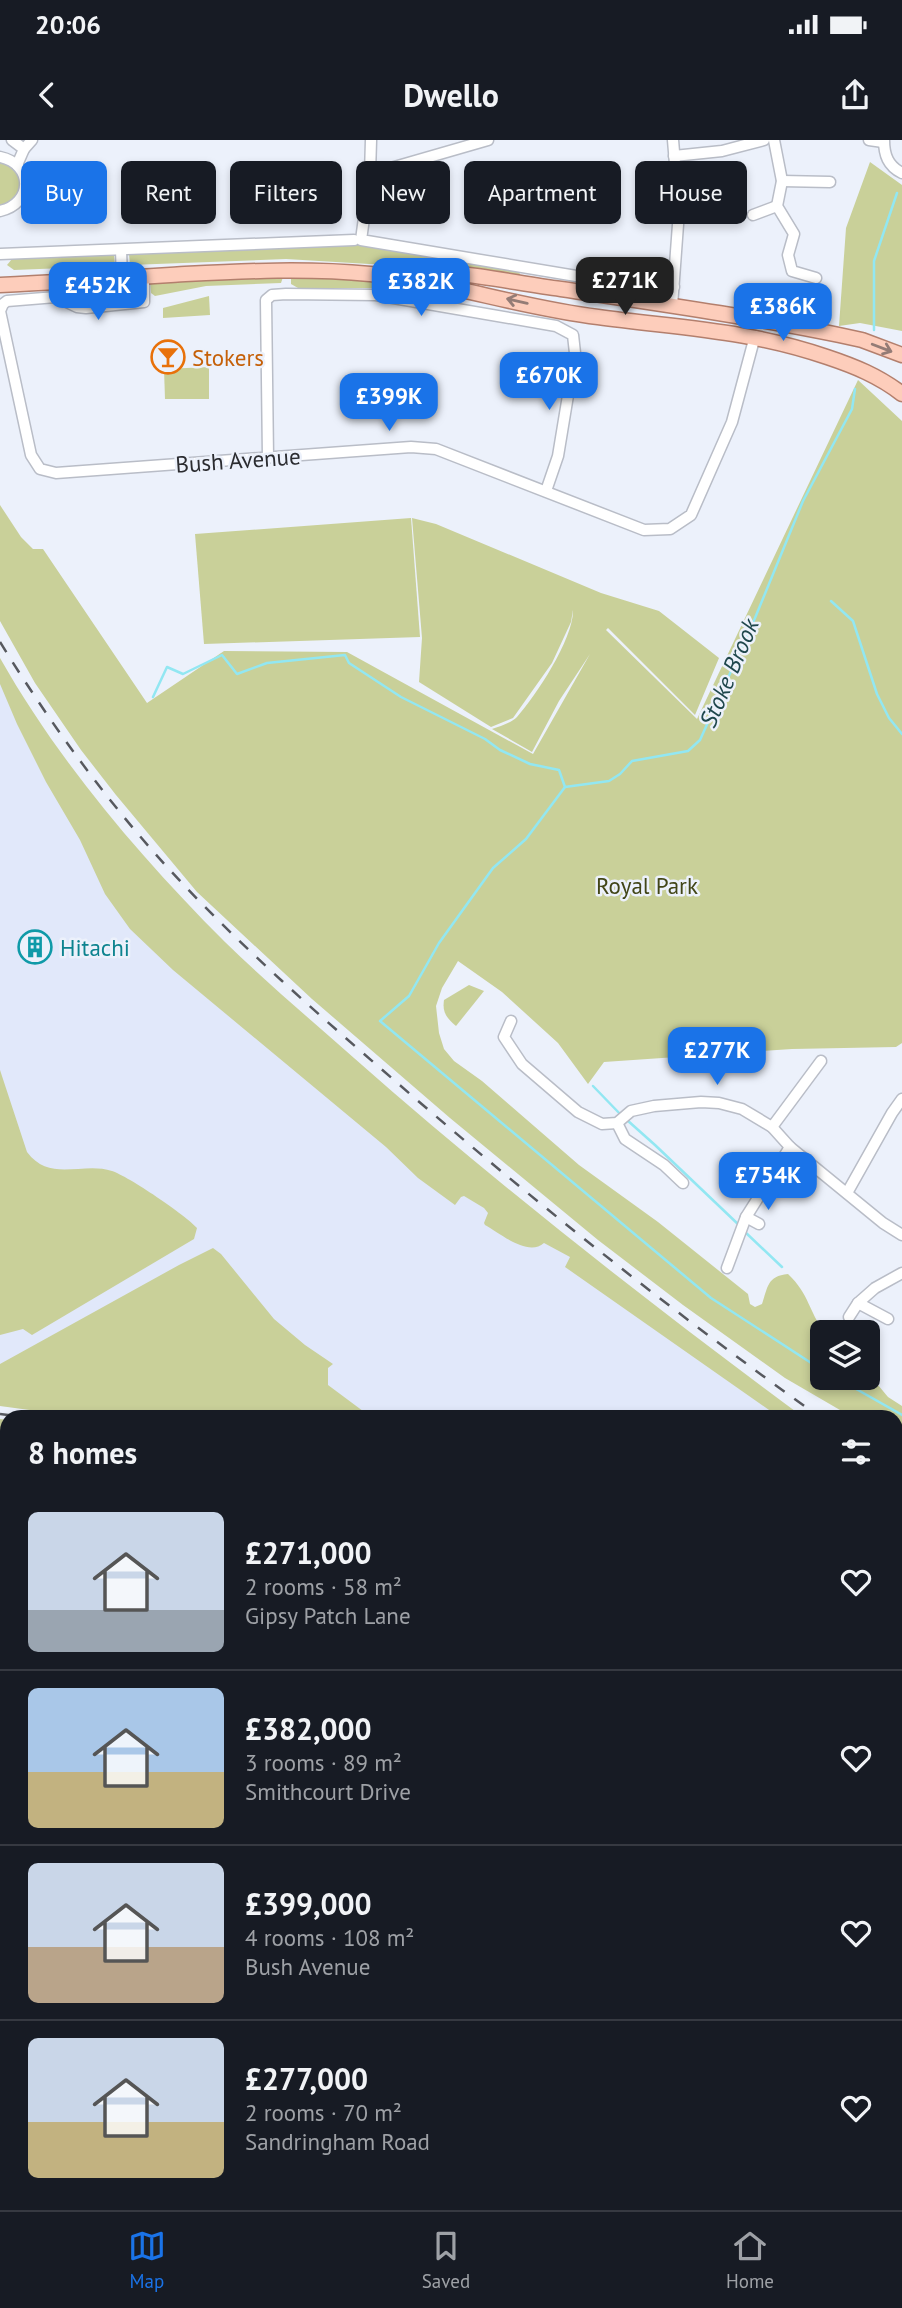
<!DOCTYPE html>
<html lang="en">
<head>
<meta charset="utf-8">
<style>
  body { margin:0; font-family:"PT Sans",sans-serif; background:#20242c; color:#f1f3f6; height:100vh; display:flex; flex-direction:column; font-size:26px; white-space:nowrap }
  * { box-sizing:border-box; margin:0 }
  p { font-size:23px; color:#9ea1a6 }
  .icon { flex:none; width:38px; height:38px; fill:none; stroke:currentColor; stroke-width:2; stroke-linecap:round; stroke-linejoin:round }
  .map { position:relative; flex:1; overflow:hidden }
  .drawer { position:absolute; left:0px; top:1270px; width:903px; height:800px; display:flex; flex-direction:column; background:#171b24; border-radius:21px 21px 0 0; box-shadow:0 4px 10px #0003 }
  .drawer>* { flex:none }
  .guide { position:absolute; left:21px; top:21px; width:861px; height:63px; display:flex; gap:14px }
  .controls { position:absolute; left:810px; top:1180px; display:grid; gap:14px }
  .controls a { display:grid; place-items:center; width:70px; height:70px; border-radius:10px; background:#171b24; box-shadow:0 4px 10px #0003; font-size:35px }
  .price { position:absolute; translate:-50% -60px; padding:0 16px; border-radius:14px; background:#1a73e8; color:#fff; font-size:23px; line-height:46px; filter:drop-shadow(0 2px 4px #0008) }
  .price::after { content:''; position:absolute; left:50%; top:42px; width:21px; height:16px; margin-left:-10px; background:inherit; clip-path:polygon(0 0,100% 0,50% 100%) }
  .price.on { background:#222; color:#fff }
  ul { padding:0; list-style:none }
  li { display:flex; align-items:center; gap:21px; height:175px; padding:0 28px }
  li+li { border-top:2px solid #363941 }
  li span { display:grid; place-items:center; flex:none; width:196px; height:140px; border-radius:10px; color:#555 }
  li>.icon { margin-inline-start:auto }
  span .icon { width:84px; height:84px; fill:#fffc; stroke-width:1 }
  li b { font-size:30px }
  h2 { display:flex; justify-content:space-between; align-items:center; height:84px; padding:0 28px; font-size:30px }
  .pill { padding:0 24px; border-radius:10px; background:#171b24; box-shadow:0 4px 10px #0003; font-size:24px; line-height:63px }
  .pill.on { background:#1a73e8; color:#fff }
  .status { display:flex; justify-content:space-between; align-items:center; height:49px; padding:0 35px; background:#171b24; direction:ltr }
  .status svg { height:19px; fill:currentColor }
  header { display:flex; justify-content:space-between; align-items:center; height:91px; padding:0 28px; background:#171b24; font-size:32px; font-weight:700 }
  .tab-bar { display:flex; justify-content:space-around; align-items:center; height:98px; border-top:2px solid #363941; background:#171b24; font-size:19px; color:#9ea1a6 }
  .tab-bar a { display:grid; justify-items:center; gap:4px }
  .tab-bar .on { color:#1a73e8 }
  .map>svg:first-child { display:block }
  .built { fill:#e1e8fa }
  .green { fill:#c9d099 }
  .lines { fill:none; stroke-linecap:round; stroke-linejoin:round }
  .stream { stroke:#92e7f2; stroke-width:2.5 }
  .minor-casing { stroke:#b9bdc7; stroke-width:13 }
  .major-casing { stroke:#b37f6d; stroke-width:17 }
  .minor { stroke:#fff; stroke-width:10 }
  .major { stroke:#fdcdbb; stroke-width:14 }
  .rail { stroke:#57595f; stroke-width:2.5; stroke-dasharray:12 12; stroke-linecap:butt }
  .oneway { stroke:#947c76 }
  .labels { text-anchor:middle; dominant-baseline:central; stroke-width:5; stroke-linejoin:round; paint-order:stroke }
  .food-label { font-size:23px; fill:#c56008; stroke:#ecf1fb; text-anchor:start }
  .street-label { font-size:23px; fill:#2b2c30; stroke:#ecf1fb }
  .park-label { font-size:23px; fill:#424617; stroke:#ecf1fb }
  .culture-label { font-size:23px; fill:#0d838f; stroke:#ecf1fb; text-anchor:start }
  .water-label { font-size:24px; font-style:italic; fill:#1f474c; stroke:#ecf1fb }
</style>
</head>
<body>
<div class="status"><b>20:06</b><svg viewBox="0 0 49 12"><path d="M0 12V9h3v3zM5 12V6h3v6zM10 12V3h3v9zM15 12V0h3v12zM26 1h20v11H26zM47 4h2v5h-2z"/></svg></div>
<header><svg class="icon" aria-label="back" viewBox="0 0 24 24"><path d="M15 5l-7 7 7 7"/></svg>Dwello<svg class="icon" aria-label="share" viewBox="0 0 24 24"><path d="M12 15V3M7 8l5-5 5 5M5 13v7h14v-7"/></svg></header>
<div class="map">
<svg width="902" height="2070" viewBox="0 0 902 2070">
  <rect width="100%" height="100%" fill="#ecf1fb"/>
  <g class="built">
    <path d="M 0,520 L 26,566 L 86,651 L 177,758 L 263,842 L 551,1092 L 800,1277 L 98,1278 L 0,1266 Z"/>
    <path d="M 896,1340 L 902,1344 L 902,1389 L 896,1388 Z"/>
    <path d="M 896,1739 L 902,1739 L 902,1944 L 896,1949 Z"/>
    <path d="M 7,1941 L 7,2063 L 484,2063 L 478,2070 L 0,2070 L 0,1954 Z"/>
    <path d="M 571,2063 L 746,2063 L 738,2070 L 581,2070 Z"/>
  </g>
  <g class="green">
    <path d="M 0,22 C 28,27 26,58 0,66 Z"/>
    <path d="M 870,22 L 902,45 L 902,191 L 860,183 L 839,186 L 846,88 Z"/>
    <path d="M 361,104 L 519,131 L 521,138 L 452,127 L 415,124 L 369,124 L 286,119 L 130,125 L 129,114 Z"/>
    <path d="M 114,114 L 115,126 L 14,130 L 7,125 L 12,119 Z"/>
    <path d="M 295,132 L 363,138 L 378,145 L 375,148 L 298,148 L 291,144 L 291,138 Z"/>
    <path d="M 283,137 L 281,143 L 206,146 L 155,156 L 151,153 L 150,143 L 161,138 Z"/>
    <path d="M 131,143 L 138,145 L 138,155 C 115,166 84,164 61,154 L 69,148 Z"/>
    <path d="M 209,156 L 210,175 L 163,178 L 163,168 Z"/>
    <path d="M 209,227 L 209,259 L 165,259 L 164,229 Z"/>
    <path d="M 858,240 L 902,281 L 902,903 L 896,907 L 792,909 L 604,922 L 588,944 L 558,903 L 502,852 L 458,821 L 442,848 L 436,866 L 439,893 L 444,909 L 454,921 L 482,941 L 579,1025 L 658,1082 L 748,1154 L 750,1164 L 755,1167 L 762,1164 C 768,1147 767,1136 788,1134 C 809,1154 809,1171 824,1192 L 822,1192 L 822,1237 L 868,1237 L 868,1233 L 888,1257 L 902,1266 L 902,1304 L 896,1301 L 896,1278 L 852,1277 L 785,1238 L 683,1165 L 598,1100 L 450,978 L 312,859 L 197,752 L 116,655 L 81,610 L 35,543 L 0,481 L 0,365 L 21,397 L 33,409 L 43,409 L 147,563 L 224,511 L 347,512 L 533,614 L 590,514 L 559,561 L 532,612 L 492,589 C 500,586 511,583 517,577 C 536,556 574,498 573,470 L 571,482 L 552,523 L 513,578 L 491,587 L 419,542 L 422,498 L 412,378 L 436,384 L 601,453 L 659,471 L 719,518 L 695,575 L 608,488 L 606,490 L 697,579 Z"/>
    <path d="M 411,378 L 420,497 L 204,504 L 195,394 Z"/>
    <path d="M 0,518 C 59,622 140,717 225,802 C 266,842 311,880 354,918 C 498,1045 649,1163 803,1277 L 779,1277 L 565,1127 L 570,1117 L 544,1103 C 528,1117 501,1094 485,1085 L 484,1083 L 488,1073 L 484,1068 L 464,1056 L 461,1057 L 455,1065 L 418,1038 L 386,1007 L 173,830 L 130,789 L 105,754 L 80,700 L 46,642 L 17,584 L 0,544 Z"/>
    <path d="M 469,845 L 484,851 L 456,886 C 447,878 442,873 444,860 Z"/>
    <path d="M 0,930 L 27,1012 C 50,1043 83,1021 112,1031 C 128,1036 187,1076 197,1088 L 194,1099 L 32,1195 L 23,1189 L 0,1195 Z"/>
    <path d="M 213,1108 L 221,1114 L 274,1179 L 305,1205 L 333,1224 L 328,1228 L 328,1245 L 371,1277 L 89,1278 L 0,1266 L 0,1224 L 179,1125 Z"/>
    <path d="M 0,1279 L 7,1280 L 7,1844 L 0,1860 Z"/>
    <path d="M 902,1993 L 902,2061 L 893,2070 L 817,2070 L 824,2063 L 896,2063 L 896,1998 Z"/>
    <path d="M 7,2037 L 7,2063 L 369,2063 L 374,2070 L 0,2070 L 0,2042 Z"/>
    <path d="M 484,2063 L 571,2063 L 581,2070 L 478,2070 Z"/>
  </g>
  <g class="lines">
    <g class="stream">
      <path d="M 874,190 L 874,121 L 897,53"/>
      <path d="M 831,461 L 853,481 L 877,554 L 889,578 L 902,594"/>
      <path d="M 153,557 L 167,527 L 183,534 L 222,515 L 237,534 L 267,523 L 345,515 L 349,523 L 401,557 L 485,599 L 500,610 L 530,624 L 559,630 L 565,647"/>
      <path d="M 593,946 L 622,976"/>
      <path d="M 627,980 L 655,1005 L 740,1086"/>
      <path d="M 744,1091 L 782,1127"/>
      <path d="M 822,1230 L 711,1158 L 380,881 L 409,856 L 439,803 L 493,728 L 526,699 L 565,647 L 609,641 L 620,634 L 632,621 L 688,611 L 700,600 L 755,478 L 803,361 L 852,269 L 855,249"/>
      <path d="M 835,1237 L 902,1275"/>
      <path d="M 896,1737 L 902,1737"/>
    </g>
    <defs>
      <g id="minor">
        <path d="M 12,0 L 24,9"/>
        <path d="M 371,0 L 370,34 L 361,100 L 642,147 L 674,147"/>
        <path d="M 774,0 L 782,41 L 777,66 L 794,94 L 788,115 L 792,131 L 816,138"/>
        <path d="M 869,0 L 883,2"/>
        <path d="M 884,0 C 884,15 888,26 902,33"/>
        <path d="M 674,16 L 722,11 L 764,0"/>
        <path d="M 0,17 C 34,24 33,64 0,71"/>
        <path d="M 17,25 L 24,9 L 32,0"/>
        <path d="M 370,34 L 488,0"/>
        <path d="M 782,41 L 830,42"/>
        <path d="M 753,75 L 777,66"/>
        <path d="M 121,110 L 122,138"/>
        <path d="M 0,114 L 354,100"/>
        <path d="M 144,137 L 144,162 L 86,168 L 77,167 L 56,157 L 7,161 L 3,164 L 0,171 L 31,315 L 40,329 L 56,333 L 411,307 L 436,309 L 644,390 L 670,389 L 691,375 L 732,282 L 755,196"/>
        <path d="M 672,166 L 679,71 L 673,0"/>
        <path d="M 268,318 L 266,160 L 272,155 L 286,154 L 376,155 L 556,186 L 573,195 L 575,213 L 558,316 L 546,351"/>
        <path d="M 511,881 L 504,897 L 522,924 L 578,972 L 602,984 L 617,983 L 631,971 L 654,966 L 701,962 L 719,963 L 742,969 L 772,987 L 790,1007 L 883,1083 L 902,1095"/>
        <path d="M 617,983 L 625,999 L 664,1025 L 683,1043"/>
        <path d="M 772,987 L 821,921"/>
        <path d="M 847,1053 L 892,973 L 902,959"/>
        <path d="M 746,1077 L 759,1084"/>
        <path d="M 727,1128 L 746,1077 L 790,1007"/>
        <path d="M 849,1177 L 858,1163"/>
        <path d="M 888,1179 L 858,1163 L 875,1148 L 902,1133"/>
        <path d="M 896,1641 L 902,1645"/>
        <path d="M 896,1989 L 902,1983"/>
        <path d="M 808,2070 L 813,2063"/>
      </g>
      <g id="major">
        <path d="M 397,132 C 451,128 507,142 561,149 C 654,163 747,176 839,195 L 862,200 L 902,215"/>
        <path d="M 0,145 C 62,142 123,138 185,134 C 246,131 308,128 370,134 C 447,142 521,168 598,177 C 678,188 749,190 827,217 C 854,226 879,236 902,254"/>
      </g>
    </defs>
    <use href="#minor" class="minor-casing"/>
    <use href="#major" class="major-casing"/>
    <use href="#minor" class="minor"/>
    <use href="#major" class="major"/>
    <g class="rail">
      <path d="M 0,502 C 45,575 95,645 151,709 C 232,801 325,880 417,960 C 547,1072 681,1178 821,1278"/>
      <path d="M 0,1274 L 34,1278"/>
      <path d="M 896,1335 L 902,1338"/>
      <path d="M 896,1393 L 902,1394"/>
      <path d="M 896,1408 L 902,1408"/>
      <path d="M 0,1904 L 7,1892"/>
    </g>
  </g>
  <defs><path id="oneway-shaft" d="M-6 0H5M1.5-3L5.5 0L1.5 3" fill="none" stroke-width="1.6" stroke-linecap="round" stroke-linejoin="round" transform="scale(1.75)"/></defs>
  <g class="oneway">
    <use href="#oneway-shaft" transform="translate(517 161) rotate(-167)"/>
    <use href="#oneway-shaft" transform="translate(882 208) rotate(21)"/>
  </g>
  <defs>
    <symbol id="bar-ring" viewBox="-11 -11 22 22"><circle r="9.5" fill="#ecf1fb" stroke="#e8710a" stroke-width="1.5"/><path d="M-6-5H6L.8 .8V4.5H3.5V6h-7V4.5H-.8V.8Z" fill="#e8710a"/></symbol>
    <symbol id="building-ring" viewBox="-11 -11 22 22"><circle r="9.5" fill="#ecf1fb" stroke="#0f9aa8" stroke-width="1.5"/><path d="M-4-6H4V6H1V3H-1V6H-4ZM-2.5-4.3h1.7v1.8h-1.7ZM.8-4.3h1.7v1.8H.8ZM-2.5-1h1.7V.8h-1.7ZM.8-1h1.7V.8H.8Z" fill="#0f9aa8"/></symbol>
  </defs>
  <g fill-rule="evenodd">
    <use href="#bar-ring" x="149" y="198" width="38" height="38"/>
    <use href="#building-ring" x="16" y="788" width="38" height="38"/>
  </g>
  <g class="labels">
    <g class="food-label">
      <text x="192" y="217">Stokers</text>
    </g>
    <g class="street-label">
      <text transform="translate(238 320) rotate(-4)">Bush Avenue</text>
    </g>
    <g class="park-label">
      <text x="647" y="745">Royal Park</text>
    </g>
    <g class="culture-label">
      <text x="60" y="807">Hitachi</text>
    </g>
    <g class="water-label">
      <text transform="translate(729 533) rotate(-67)">Stoke Brook</text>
    </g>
  </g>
</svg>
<div class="controls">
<a><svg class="icon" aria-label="layers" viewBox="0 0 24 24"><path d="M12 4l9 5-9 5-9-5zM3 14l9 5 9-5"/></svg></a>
</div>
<b class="price on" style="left:625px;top:177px">£271K</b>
<b class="price" style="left:421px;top:178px">£382K</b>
<b class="price" style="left:98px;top:182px">£452K</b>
<b class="price" style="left:783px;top:203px">£386K</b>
<b class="price" style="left:549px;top:272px">£670K</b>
<b class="price" style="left:389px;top:293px">£399K</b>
<b class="price" style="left:717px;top:947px">£277K</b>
<b class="price" style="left:768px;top:1072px">£754K</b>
<div class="guide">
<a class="pill on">Buy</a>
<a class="pill">Rent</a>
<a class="pill">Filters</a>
<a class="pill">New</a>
<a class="pill">Apartment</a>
<a class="pill">House</a>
</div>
<section class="drawer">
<h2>8 homes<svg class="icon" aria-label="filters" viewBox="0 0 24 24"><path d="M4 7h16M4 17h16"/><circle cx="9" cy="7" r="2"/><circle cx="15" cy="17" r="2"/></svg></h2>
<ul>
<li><span style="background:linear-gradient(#c9d6e8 70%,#9aa5b1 0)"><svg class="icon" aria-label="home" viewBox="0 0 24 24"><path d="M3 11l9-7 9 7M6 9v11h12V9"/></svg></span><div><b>£271,000</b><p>2 rooms · 58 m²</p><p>Gipsy Patch Lane</p></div><svg class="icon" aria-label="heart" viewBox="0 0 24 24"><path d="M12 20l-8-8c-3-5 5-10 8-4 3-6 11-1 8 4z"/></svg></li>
<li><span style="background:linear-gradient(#a9c7e8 60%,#c2b280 0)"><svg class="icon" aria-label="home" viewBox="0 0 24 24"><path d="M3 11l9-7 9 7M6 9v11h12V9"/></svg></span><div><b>£382,000</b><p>3 rooms · 89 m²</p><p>Smithcourt Drive</p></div><svg class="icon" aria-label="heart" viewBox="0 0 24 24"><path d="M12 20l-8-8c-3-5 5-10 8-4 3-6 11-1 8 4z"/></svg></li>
<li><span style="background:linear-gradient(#c9d6e8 60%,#b9a48a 0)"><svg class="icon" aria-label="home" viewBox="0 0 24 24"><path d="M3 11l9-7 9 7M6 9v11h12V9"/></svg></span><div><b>£399,000</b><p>4 rooms · 108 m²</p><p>Bush Avenue</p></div><svg class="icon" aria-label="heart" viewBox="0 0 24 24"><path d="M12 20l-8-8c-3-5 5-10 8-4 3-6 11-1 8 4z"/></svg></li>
<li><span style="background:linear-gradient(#c9d6e8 60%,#c2b280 0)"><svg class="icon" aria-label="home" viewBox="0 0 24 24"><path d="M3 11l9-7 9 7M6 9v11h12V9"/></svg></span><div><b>£277,000</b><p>2 rooms · 70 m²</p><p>Sandringham Road</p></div><svg class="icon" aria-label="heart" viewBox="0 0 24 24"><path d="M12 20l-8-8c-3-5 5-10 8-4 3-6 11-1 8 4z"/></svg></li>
</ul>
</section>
</div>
<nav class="tab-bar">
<a class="on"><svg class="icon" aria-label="map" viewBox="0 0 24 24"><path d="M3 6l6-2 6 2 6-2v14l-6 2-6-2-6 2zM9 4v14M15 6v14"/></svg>Map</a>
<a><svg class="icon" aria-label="saved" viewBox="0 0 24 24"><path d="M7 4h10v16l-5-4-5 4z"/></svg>Saved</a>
<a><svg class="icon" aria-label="home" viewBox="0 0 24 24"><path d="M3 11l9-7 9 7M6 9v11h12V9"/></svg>Home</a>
</nav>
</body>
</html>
